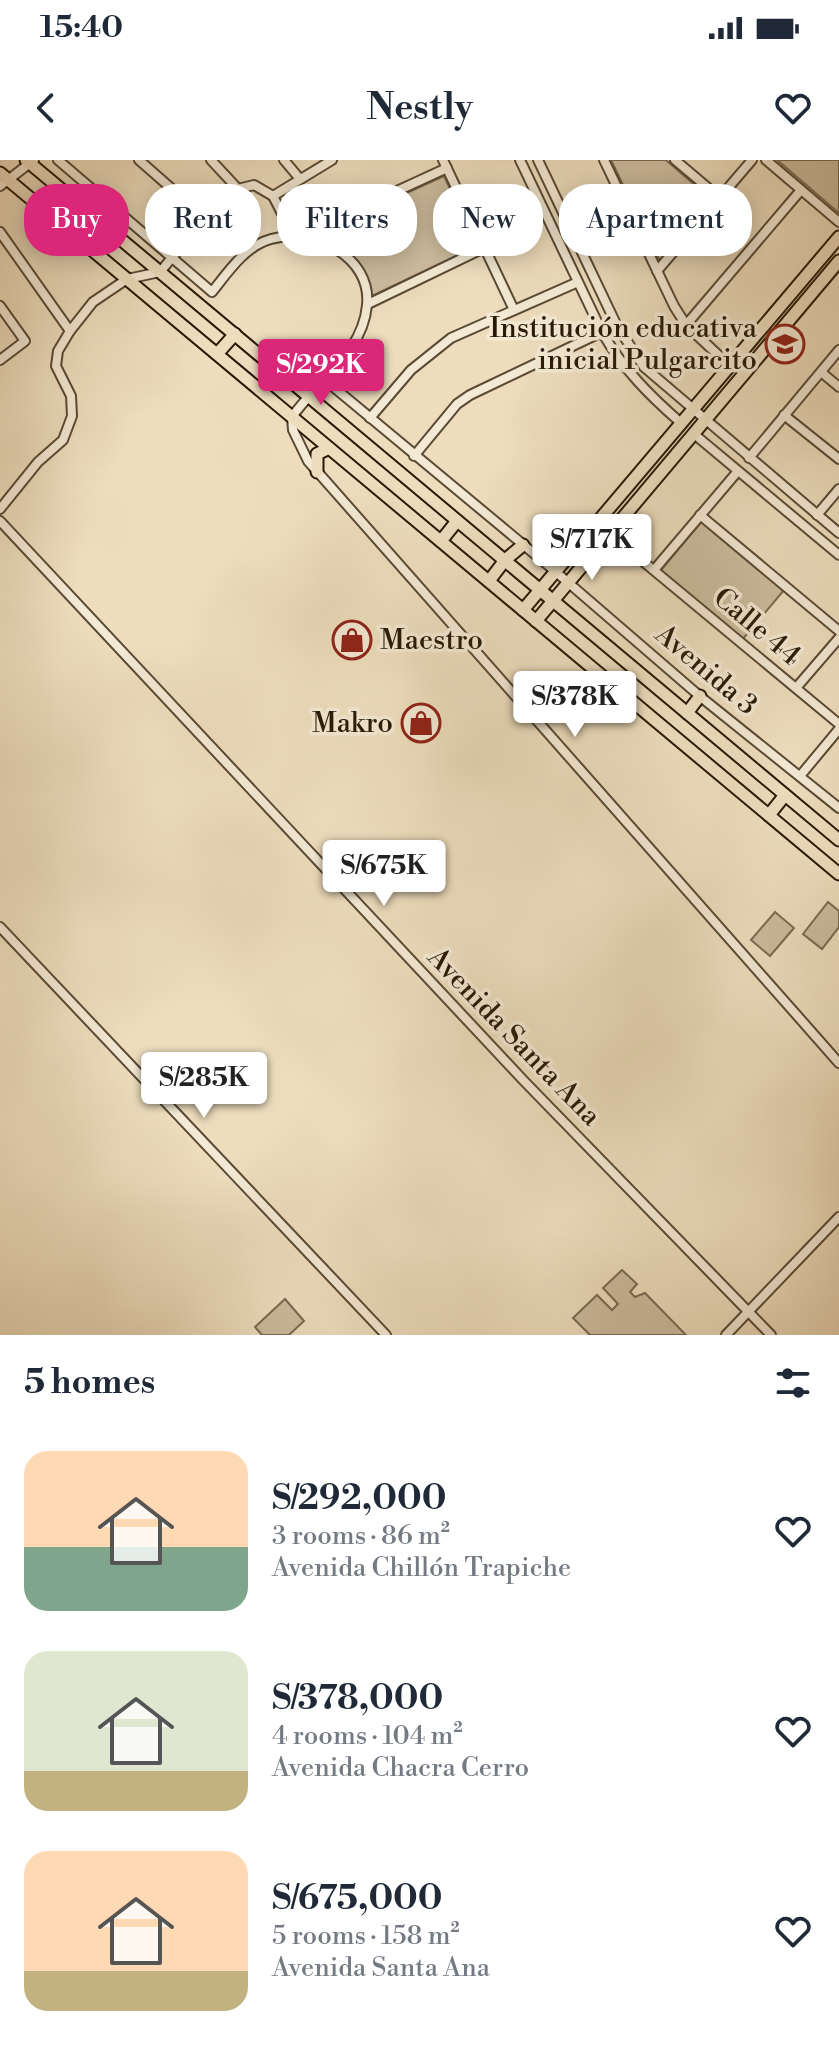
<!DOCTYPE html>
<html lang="en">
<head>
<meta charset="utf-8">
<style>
  body { margin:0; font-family:"Libre Bodoni",serif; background:#f6f6f7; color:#1f2937; height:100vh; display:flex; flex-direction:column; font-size:30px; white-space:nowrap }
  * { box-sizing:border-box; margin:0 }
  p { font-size:26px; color:#747a83 }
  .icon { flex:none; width:44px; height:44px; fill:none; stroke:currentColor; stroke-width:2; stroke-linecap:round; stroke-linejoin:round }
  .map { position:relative; height:1175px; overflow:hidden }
  .sheet { display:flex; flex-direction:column; background:#fff; flex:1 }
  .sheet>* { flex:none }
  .banner { position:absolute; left:24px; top:24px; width:792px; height:72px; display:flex; gap:16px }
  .price { position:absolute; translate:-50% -68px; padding:0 18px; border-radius:8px; background:#fff; color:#222; font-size:26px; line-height:52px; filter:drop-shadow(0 2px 4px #0008) }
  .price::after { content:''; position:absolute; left:50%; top:48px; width:24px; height:18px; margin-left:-12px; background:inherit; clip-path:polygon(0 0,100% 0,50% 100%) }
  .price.current { background:#db2777; color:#fff }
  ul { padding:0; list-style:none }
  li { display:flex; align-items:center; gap:24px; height:200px; padding:0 24px }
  li span { display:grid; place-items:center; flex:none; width:224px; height:160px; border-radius:24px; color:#555 }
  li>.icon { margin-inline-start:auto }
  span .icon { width:96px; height:96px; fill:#fffc; stroke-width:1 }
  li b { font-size:34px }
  h2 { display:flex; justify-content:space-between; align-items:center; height:96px; padding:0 24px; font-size:34px }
  .chip { padding:0 28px; border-radius:32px; background:#fff; box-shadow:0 4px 20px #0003; font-size:28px; line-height:72px }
  .chip.current { background:#db2777; color:#fff }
  .status { display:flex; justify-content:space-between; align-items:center; height:56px; padding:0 40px; background:#fff; direction:ltr }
  .status svg { height:22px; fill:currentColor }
  header { display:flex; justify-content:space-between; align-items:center; height:104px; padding:0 24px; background:#fff; font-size:36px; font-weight:700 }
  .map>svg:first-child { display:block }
  .green { fill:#ccbc9e; stroke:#7a6a52; stroke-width:2 }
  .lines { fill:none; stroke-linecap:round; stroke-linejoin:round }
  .minor-casing { stroke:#594a34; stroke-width:12 }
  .major-casing { stroke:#281906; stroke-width:15 }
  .minor { stroke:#f3e9d4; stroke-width:8 }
  .major { stroke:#edddbd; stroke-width:11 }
  .labels { text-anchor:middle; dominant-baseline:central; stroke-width:7; stroke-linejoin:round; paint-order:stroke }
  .poi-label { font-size:28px; fill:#281906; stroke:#f3e9d4; text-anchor:end }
  .street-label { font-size:28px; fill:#281906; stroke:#f3e9d4 }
</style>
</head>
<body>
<div class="status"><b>15:40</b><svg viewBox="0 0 49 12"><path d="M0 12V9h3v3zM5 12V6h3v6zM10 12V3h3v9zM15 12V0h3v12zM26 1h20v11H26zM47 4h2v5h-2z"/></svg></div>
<header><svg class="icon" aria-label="back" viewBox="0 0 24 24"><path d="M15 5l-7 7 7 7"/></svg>Nestly<svg class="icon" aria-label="heart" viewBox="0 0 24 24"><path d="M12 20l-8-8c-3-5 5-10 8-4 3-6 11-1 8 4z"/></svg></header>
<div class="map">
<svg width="839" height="1175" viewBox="0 0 839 1175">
  <rect width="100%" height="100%" fill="#edddbd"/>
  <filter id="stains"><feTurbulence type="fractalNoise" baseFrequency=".0025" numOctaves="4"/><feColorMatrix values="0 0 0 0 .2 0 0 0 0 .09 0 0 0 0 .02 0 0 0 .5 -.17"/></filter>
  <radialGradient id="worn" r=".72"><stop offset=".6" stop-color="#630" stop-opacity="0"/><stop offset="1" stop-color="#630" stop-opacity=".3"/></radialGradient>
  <g class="green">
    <path d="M 611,0 L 666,0 L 712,40 L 660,101 Z"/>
    <path d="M 777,0 L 839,0 L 839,53 Z"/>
    <path d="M 444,16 L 477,86 L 372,136 L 361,105 L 341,85 L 376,47 Z"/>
    <path d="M 702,361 L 784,430 L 742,480 L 661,410 Z"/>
    <path d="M 828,742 L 839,751 L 839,767 L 822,789 L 803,774 Z"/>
    <path d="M 775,752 L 794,768 L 770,796 L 751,780 Z"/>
    <path d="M 622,1110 L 637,1124 L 630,1132 L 635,1137 L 645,1133 L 686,1175 L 590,1175 L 573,1158 L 597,1135 L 612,1150 L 618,1144 L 603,1128 Z"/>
    <path d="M 285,1139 L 304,1161 L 289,1175 L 262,1175 L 255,1167 Z"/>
  </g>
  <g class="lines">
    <defs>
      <g id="minor">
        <path d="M 58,0 L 212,132 C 228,112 245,86 271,79 C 312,67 372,96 367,145 C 363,193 317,221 292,257 L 293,270 L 308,301 L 839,903"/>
        <path d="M 139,0 L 205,58"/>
        <path d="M 211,0 L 238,29"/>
        <path d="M 284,0 L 300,19"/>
        <path d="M 443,0 L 514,150"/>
        <path d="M 520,0 L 602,172 C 623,209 649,235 681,263"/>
        <path d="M 538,0 L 617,166 L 644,207 L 839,373"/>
        <path d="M 604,0 L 674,146 L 686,165 L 730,206"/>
        <path d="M 675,0 L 720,38"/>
        <path d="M 766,0 L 839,62"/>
        <path d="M 0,26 L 34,0"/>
        <path d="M 273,36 L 293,75"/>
        <path d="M 0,72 L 70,171"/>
        <path d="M 332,85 L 373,42 L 447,8"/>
        <path d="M 657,111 L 752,0"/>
        <path d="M 368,144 L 484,88"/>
        <path d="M 0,146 L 25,181 L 0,200"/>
        <path d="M 686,165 L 801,30"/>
        <path d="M 821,212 L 839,227"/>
        <path d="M 325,220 L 549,406 L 702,538 L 839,648"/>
        <path d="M 784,255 L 839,299"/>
        <path d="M 370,258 L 411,210 L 451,178 L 578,122"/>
        <path d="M 694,274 L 839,395"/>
        <path d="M 414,296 L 457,244 L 470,235 L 602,172"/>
        <path d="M 749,298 L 839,190"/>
        <path d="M 0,349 L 38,302 L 63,280 L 72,256 L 71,236 L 56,206 L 58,191 L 70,171 L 93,142 L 127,119 L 160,112 L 205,58 L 238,29 L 254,25 L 273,36 L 332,0"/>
        <path d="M 700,355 L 839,471"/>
        <path d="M 817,355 L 839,329"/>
        <path d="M 0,361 L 524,921 L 771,1175"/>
        <path d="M 610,374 L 839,564"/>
        <path d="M 654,410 L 738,311"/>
        <path d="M 796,528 L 839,478"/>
        <path d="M 800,616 L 839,569"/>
        <path d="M 0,767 L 386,1175"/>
        <path d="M 726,1175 L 839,1057"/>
      </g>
      <g id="major">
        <path d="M 26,0 L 839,680"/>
        <path d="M 0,13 L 839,714"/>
        <path d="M 217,194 L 235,174"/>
        <path d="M 317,312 L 317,294 L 329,288"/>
        <path d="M 441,381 L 457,361"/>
        <path d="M 489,421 L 505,400 L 523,385"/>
        <path d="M 523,450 L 839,77"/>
        <path d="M 536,461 L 839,101"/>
        <path d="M 687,553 L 700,536"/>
        <path d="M 769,655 L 785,635"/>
      </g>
    </defs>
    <use href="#minor" class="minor-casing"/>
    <use href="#major" class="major-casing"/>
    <use href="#minor" class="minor"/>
    <use href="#major" class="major"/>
  </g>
  <defs>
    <symbol id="school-ring" viewBox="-11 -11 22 22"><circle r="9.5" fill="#f3e9d4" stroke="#8f2418" stroke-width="1.5"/><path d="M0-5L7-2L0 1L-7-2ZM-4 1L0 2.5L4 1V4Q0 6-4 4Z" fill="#8f2418"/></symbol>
    <symbol id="shop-ring" viewBox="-11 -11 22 22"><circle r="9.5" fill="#f3e9d4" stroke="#8f2418" stroke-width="1.5"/><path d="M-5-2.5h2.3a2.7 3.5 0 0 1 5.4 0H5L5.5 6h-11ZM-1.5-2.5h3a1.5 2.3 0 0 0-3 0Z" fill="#8f2418"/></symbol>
  </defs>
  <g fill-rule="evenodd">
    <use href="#school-ring" x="763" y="162" width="44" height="44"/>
    <use href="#shop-ring" x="330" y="458" width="44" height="44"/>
    <use href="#shop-ring" x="399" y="541" width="44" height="44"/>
  </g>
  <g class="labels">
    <g class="poi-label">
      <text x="757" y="168">Institución educativa<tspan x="757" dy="32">inicial Pulgarcito</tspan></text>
      <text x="380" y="480" text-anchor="start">Maestro</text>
      <text x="393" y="563">Makro</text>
    </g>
    <g class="street-label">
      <text transform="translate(757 467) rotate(40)">Calle 44</text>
      <text transform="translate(706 510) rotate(40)">Avenida 3</text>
      <text transform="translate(514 877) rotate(46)">Avenida Santa Ana</text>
    </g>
  </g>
  <rect width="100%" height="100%" filter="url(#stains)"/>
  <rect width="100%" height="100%" fill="url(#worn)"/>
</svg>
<b class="price current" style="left:321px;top:247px">S/292K</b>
<b class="price" style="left:592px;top:422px">S/717K</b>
<b class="price" style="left:575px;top:579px">S/378K</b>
<b class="price" style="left:384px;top:748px">S/675K</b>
<b class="price" style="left:204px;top:960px">S/285K</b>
<div class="banner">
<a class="chip current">Buy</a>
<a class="chip">Rent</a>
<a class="chip">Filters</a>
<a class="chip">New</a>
<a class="chip">Apartment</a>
</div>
</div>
<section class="sheet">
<h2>5 homes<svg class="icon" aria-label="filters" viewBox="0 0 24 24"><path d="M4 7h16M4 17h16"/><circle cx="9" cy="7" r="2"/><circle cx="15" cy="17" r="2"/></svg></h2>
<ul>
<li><span style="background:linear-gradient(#ffd9b3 60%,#7fa58c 0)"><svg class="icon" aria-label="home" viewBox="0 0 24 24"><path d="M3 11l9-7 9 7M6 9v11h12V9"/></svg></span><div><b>S/292,000</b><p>3 rooms · 86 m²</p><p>Avenida Chillón Trapiche</p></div><svg class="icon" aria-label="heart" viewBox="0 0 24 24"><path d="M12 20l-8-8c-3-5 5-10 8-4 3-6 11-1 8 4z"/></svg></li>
<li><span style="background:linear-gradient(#dfe7d0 75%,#c2b280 0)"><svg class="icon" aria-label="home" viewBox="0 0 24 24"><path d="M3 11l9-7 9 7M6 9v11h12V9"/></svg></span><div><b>S/378,000</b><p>4 rooms · 104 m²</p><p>Avenida Chacra Cerro</p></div><svg class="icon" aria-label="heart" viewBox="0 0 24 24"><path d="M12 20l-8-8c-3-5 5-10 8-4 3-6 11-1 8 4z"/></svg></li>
<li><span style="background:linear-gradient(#ffd9b3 75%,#c2b280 0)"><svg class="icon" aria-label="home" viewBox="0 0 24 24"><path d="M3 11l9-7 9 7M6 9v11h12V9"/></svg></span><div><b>S/675,000</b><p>5 rooms · 158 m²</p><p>Avenida Santa Ana</p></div><svg class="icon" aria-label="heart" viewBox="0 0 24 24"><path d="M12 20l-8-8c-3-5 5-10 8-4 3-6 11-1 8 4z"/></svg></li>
</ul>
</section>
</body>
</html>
